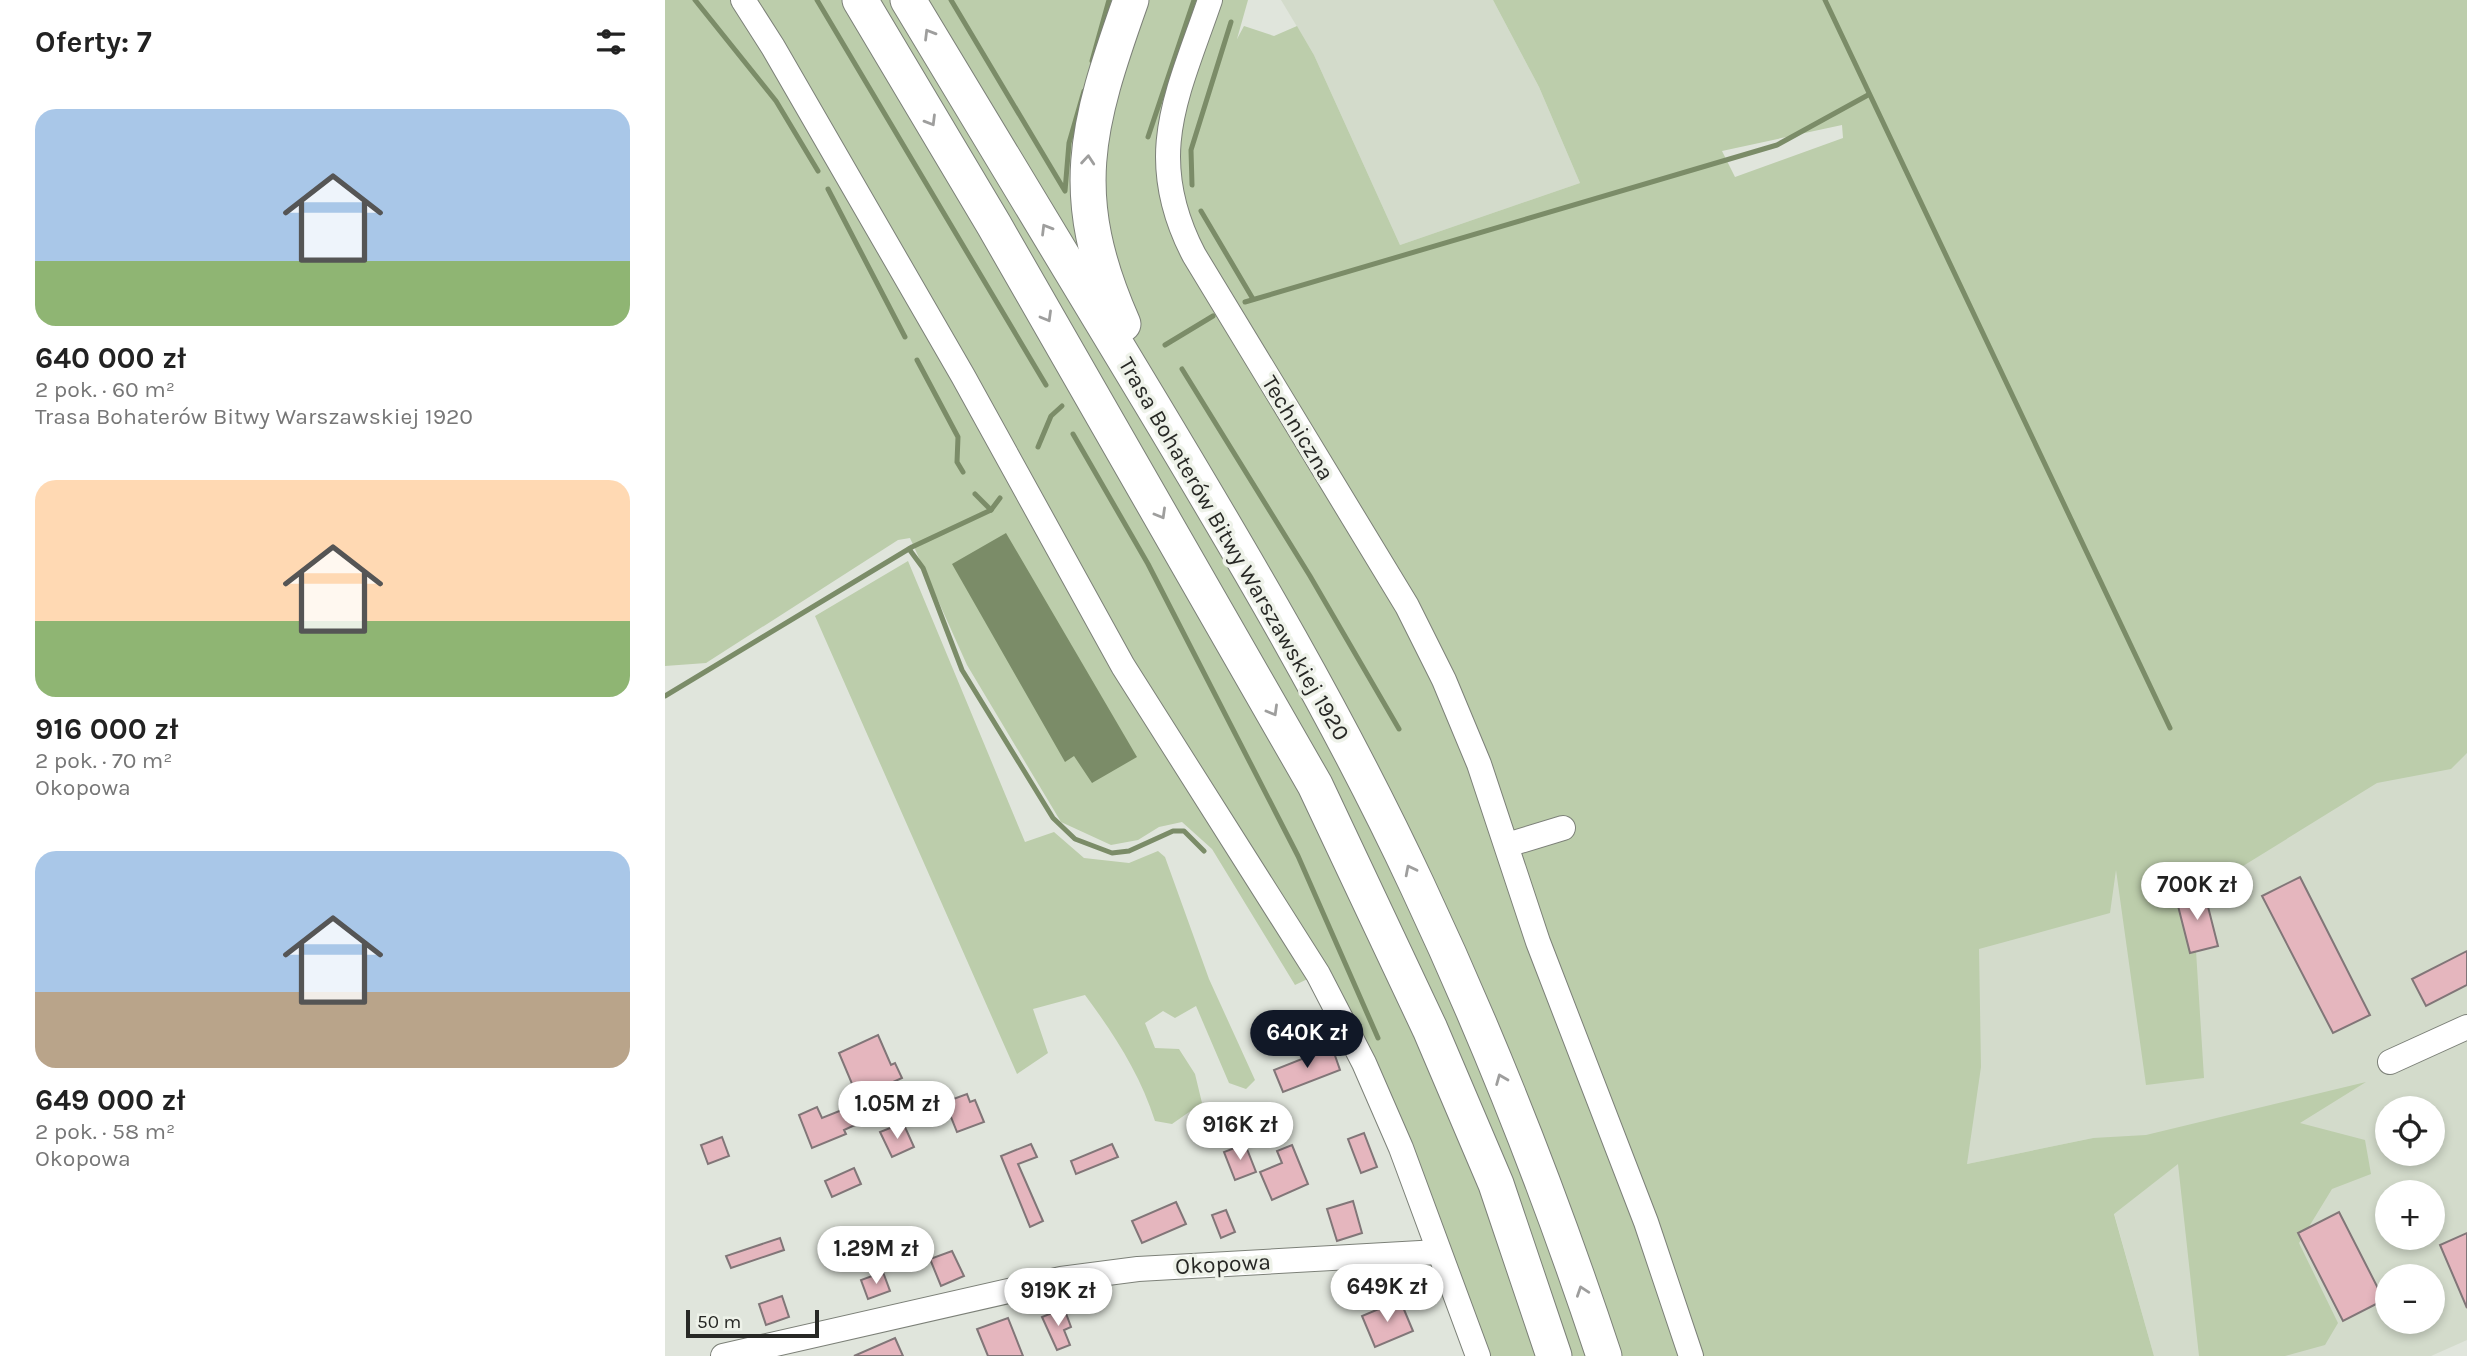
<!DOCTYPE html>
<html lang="pl">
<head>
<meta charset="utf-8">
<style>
  body { margin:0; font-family:Karla,sans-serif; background:#f6f6f6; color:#222; height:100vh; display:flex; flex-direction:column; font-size:26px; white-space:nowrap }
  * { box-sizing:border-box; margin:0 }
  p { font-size:23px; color:#767676 }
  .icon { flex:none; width:38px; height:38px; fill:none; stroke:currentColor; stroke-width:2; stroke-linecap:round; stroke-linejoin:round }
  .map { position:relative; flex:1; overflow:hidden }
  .side { display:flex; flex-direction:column; background:#fff; width:665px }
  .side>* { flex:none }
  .controls { position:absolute; left:1710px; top:1096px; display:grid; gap:14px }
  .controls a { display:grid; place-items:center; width:70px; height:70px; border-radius:50%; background:#fff; box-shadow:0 4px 10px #0003; font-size:35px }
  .scale { position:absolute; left:21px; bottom:18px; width:133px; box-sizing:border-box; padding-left:7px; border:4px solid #272825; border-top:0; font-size:19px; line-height:24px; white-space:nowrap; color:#272825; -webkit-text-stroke:5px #eef2e9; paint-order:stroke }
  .price { position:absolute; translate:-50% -60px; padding:0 16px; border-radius:24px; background:#fff; color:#222; font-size:23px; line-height:46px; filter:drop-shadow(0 2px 4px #0008) }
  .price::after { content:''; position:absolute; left:50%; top:42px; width:21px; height:16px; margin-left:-10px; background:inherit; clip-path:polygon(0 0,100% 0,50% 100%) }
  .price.current { background:#111827; color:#fff }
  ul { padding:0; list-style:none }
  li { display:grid; align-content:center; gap:14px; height:371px; padding:0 35px }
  li span { display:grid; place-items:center; height:217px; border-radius:21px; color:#555 }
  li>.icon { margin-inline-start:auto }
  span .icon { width:126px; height:126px; fill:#fffc; stroke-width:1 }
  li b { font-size:30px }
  h2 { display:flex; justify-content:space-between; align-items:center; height:84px; padding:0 35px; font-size:30px }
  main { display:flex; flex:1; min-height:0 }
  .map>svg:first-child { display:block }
  .built { fill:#d3dbcb; fill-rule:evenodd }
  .green { fill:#bccdab; fill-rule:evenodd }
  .water { fill:#7b8c68 }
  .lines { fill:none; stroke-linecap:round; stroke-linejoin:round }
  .stream { stroke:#7b8c68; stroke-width:5 }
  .building { fill:#e5b6be; stroke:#817678; stroke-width:2 }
  .minor-casing { stroke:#7c8078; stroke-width:26 }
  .highway-casing { stroke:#7c8078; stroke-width:37 }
  .minor { stroke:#fff; stroke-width:24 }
  .highway { stroke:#fff; stroke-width:35 }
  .oneway { stroke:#9e9e9d }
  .labels { text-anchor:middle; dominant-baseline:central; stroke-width:7; stroke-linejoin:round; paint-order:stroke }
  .street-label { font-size:23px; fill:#272825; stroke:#eef2e9 }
</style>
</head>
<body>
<main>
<section class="side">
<h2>Oferty: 7<svg class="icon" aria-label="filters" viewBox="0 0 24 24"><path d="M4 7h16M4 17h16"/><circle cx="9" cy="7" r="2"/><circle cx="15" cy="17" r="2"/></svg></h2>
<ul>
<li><span style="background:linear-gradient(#a9c7e8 70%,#8fb573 0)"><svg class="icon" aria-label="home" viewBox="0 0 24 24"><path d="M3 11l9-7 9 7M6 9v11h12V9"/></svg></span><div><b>640 000 zł</b><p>2 pok. · 60 m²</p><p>Trasa Bohaterów Bitwy Warszawskiej 1920</p></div></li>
<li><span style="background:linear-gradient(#ffd9b3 65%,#8fb573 0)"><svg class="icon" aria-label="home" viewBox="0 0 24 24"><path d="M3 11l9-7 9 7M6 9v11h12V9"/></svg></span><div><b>916 000 zł</b><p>2 pok. · 70 m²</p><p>Okopowa</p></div></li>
<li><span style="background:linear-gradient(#a9c7e8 65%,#b9a48a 0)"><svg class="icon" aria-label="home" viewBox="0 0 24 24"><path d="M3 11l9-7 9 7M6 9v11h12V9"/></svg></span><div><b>649 000 zł</b><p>2 pok. · 58 m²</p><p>Okopowa</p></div></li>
</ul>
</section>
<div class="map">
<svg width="1802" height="1356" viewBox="0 0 1802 1356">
  <rect width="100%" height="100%" fill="#e0e5dc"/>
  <g class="built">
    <path d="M 616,0 L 828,0 L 874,87 L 915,183 L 735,245 L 649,55 Z"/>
    <path d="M 1802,717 L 1802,1340 L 1766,1356 L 1489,1356 L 1428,1138 L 1302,1164 L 1205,797 ZM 1722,1108 L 1768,1108 L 1768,1153 L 1722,1153 ZM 1722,1192 L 1768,1192 L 1768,1237 L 1722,1237 ZM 1722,1276 L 1768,1276 L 1768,1321 L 1722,1321 Z"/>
  </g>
  <g class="green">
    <path d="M 0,0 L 583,0 L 572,39 L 579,26 L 609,36 L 632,26 L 649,55 L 735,245 L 915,183 L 874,87 L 828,0 L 1802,0 L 1802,753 L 1786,769 L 1712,783 L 1578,866 L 1526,871 L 1539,1078 L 1481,1085 L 1451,870 L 1445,913 L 1314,949 L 1316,1067 L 1302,1164 L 1428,1138 L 1481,1135 L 1701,1082 L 1635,1123 L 1700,1140 L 1706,1174 L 1667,1189 L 1634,1243 L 1673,1323 L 1660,1345 L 1620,1356 L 1534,1356 L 1513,1164 L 1449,1214 L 1489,1356 L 813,1356 L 653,974 L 630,985 L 547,849 L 517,822 L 494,827 L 473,840 L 446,845 L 396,822 L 302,665 L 245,538 L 233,540 L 41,663 L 0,666 ZM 1177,125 L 1178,138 L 1070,177 L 1057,151 Z"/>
    <path d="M 243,561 L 360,842 L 389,832 L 419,858 L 464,863 L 493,851 L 500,857 L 544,979 L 590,1080 L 581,1089 L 564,1083 L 531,1006 L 510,1018 L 498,1011 L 480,1023 L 490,1048 L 514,1049 L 530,1074 L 537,1103 L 507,1124 L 490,1121 C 475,1074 449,1034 420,995 L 368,1009 L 383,1053 L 352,1074 L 150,616 Z"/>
  </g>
  <path class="water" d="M 341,533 L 472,757 L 427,783 L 409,756 L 400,762 L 287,564 Z"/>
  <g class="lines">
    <g class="stream">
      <path d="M 30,0 L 111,101 L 153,171"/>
      <path d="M 152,0 L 381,385"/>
      <path d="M 286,0 L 400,191 L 404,143 L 419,91"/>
      <path d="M 1160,0 L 1505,728"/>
      <path d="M 427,61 L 444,0"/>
      <path d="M 483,137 L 529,0"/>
      <path d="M 527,185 L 526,150 L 566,22"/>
      <path d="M 163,189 L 240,337"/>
      <path d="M 536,211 L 588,299"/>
      <path d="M 580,302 L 1112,145 L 1203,95"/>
      <path d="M 500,345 L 548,316"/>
      <path d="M 252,360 L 293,437 L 292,462 L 298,472"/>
      <path d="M 517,369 L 645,576 L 734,729"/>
      <path d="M 408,434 L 483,564 L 633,856 L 713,1038"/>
      <path d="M 373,447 L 386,416 L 397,406"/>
      <path d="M 310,494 L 326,510"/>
      <path d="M 244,549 L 258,568 L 297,670 L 388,818 L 410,839 L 447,853 L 464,851 L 508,831 L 519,831 L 539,851"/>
      <path d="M 0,696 L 247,547 L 326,510 L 335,498"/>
    </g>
  </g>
  <g class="building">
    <path d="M 1635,877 L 1705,1015 L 1668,1033 L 1597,896 Z"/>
    <path d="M 1539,891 L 1553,946 L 1525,953 L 1511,898 Z"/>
    <path d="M 1802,951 L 1802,985 L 1761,1006 L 1747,979 Z"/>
    <path d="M 213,1035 L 226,1065 L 230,1063 L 237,1078 L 193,1098 L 174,1053 Z"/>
    <path d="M 667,1047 L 675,1070 L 618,1092 L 609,1070 Z"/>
    <path d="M 302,1094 L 305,1102 L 310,1100 L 319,1122 L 292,1132 L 280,1102 Z"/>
    <path d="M 207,1098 L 214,1114 L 179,1130 L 181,1134 L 147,1148 L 134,1115 L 152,1107 L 157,1118 Z"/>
    <path d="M 230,1126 L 232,1131 L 240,1127 L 249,1147 L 227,1157 L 215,1132 Z"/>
    <path d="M 699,1133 L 712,1167 L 696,1173 L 683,1139 Z"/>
    <path d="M 57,1137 L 64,1156 L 43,1164 L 36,1145 Z"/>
    <path d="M 366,1144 L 372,1157 L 353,1164 L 378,1221 L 365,1227 L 336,1156 Z"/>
    <path d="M 447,1144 L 453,1157 L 411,1174 L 406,1161 Z"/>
    <path d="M 580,1144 L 591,1172 L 570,1180 L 559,1152 Z"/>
    <path d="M 627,1145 L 643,1184 L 607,1200 L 595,1172 L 617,1163 L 612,1151 Z"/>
    <path d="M 189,1168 L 196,1184 L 167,1197 L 160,1181 Z"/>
    <path d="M 688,1201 L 697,1233 L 672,1241 L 662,1209 Z"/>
    <path d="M 511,1202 L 521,1224 L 477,1243 L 467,1221 Z"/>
    <path d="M 561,1210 L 570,1232 L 556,1238 L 547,1215 Z"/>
    <path d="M 1674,1212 L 1719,1300 L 1678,1321 L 1633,1233 Z"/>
    <path d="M 1802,1233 L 1802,1308 L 1775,1245 Z"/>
    <path d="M 115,1238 L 119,1250 L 66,1268 L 61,1256 Z"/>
    <path d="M 287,1251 L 299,1276 L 276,1286 L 265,1259 Z"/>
    <path d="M 218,1272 L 225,1291 L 203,1299 L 196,1280 Z"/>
    <path d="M 117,1296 L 124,1317 L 101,1325 L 94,1304 Z"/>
    <path d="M 735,1300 L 748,1331 L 710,1347 L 697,1316 Z"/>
    <path d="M 399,1308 L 406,1327 L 399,1330 L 405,1345 L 392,1350 L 377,1317 Z"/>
    <path d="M 343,1318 L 358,1356 L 323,1356 L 312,1329 Z"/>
    <path d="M 230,1338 L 238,1356 L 189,1356 Z"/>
  </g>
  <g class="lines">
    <defs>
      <g id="minor">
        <path d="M 78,0 L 108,47 L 298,376 L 458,666 L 653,974 L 699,1063 L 736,1148 L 813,1356"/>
        <path d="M 545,0 C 512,96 478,157 529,255 L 742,606 L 779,680 L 814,764 L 873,942 L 981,1222 L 1026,1356"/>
        <path d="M 842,845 L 898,828"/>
        <path d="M 1725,1062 L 1802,1027"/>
        <path d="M 58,1356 L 396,1279 L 473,1269 L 773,1252"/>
      </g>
      <g id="highway">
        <path d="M 195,0 L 329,225 L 650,785 L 765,1029 L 831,1184 L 889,1356"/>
        <path d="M 243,0 C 324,134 404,268 485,401 C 580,559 674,718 752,885 C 824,1038 886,1196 939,1356"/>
        <path d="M 458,324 C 401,195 421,127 466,0"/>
      </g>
    </defs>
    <use href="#minor" class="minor-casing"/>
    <use href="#highway" class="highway-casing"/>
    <use href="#minor" class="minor"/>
    <use href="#highway" class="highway"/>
  </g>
  <defs><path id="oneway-chevron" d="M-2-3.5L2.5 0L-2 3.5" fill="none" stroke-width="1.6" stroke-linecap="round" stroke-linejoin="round" transform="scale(1.75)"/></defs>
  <g class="oneway">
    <use href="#oneway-chevron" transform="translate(264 34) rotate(-121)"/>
    <use href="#oneway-chevron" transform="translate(266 121) rotate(59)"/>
    <use href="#oneway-chevron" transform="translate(423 160) rotate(-85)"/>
    <use href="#oneway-chevron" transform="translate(381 229) rotate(-121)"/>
    <use href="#oneway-chevron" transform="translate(382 317) rotate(60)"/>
    <use href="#oneway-chevron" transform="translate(496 514) rotate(60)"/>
    <use href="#oneway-chevron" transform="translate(608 711) rotate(60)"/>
    <use href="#oneway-chevron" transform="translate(745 870) rotate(-117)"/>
    <use href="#oneway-chevron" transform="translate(836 1079) rotate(-112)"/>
    <use href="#oneway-chevron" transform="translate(917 1291) rotate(-109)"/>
  </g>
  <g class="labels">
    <g class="street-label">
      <text transform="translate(633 428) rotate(59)">Techniczna</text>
      <text transform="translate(569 549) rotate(60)">Trasa Bohaterów Bitwy Warszawskiej 1920</text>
      <text transform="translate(558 1264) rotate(-3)">Okopowa</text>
    </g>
  </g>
</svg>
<div class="controls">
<a><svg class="icon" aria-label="locate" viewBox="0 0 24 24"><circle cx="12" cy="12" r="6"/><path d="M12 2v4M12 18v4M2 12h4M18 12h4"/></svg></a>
<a>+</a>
<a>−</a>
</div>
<div class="scale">50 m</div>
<b class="price" style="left:1532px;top:922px">700K zł</b>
<b class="price current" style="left:642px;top:1070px">640K zł</b>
<b class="price" style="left:232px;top:1141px">1.05M zł</b>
<b class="price" style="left:575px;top:1162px">916K zł</b>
<b class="price" style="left:211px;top:1286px">1.29M zł</b>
<b class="price" style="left:722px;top:1324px">649K zł</b>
<b class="price" style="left:393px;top:1328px">919K zł</b>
</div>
</main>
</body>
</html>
